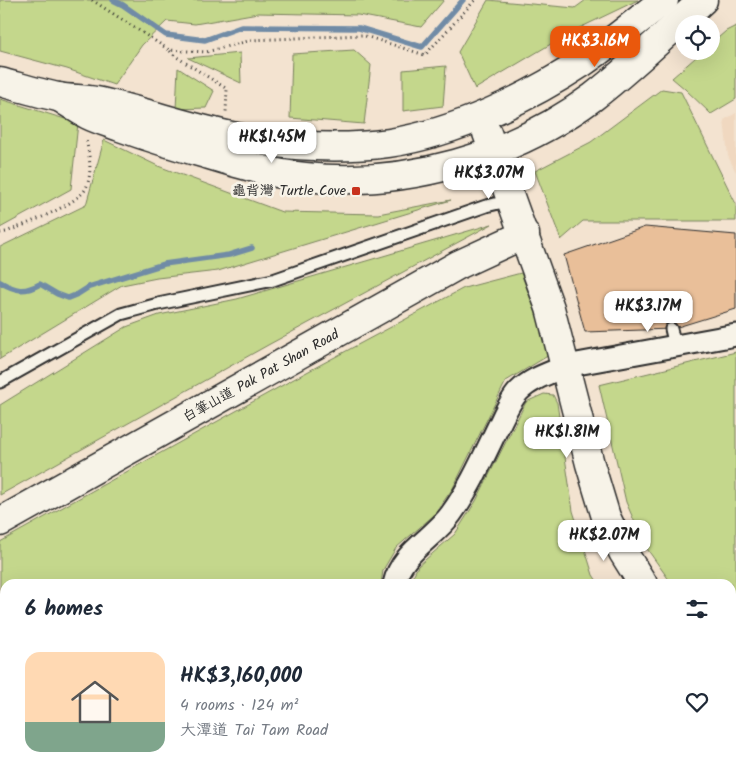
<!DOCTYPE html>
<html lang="en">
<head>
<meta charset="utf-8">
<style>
  body { margin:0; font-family:Kalam,"LXGW WenKai TC",sans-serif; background:#f2f2f3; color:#1f2937; height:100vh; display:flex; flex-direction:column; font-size:19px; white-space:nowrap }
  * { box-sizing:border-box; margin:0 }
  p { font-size:16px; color:#747a83 }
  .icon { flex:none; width:28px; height:28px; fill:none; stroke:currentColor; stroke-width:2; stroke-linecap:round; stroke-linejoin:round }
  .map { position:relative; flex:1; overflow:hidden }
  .details { position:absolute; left:0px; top:579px; width:736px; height:196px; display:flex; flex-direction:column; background:#fff; border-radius:15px 15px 0 0; box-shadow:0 5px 20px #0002 }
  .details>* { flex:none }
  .fabs { position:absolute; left:675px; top:15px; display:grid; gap:10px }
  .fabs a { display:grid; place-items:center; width:45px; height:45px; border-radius:50%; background:#fff; box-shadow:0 5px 20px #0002; font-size:25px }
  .price { position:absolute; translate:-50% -42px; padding:0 11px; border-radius:10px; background:#fff; color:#222; font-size:16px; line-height:32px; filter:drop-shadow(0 1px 2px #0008) }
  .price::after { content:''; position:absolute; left:50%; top:30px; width:15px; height:11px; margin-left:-8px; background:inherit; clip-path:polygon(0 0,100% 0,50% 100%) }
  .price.current { background:#ea580c; color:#fff }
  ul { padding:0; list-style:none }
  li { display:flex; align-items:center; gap:15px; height:125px; padding:0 25px }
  li span { display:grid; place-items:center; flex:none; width:140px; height:100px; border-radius:15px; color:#555 }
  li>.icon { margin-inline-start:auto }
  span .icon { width:60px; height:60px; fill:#fffc; stroke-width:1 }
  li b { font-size:21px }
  h2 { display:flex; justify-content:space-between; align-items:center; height:60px; padding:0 25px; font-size:21px }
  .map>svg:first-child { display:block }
  .built { fill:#f0d8c0 }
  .green { fill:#c4d78c; stroke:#78815c }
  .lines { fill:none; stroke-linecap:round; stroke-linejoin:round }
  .stream { stroke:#6f8ba6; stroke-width:5.5 }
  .building { fill:#e9bf99; stroke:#2b2b2b }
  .lane-casing { stroke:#2b2b2b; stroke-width:15 }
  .street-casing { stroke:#2b2b2b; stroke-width:25 }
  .secondary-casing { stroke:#2b2b2b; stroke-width:31 }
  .path { stroke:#2b2b2b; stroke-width:3; stroke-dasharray:1 4; stroke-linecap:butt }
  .lane { stroke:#f7f3e8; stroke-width:11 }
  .street { stroke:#f7f3e8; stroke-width:21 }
  .secondary { stroke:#f7f3e8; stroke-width:28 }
  .poi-dot { fill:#c8321e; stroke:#f7f3e8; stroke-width:2 }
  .labels { text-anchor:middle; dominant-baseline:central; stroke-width:5; stroke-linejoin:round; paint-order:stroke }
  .poi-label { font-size:14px; fill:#2b2b2b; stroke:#f7f3e8; text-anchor:end }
  .street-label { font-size:14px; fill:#2b2b2b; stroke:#f7f3e8 }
</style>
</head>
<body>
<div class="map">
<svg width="736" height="774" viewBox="0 0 736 774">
  <rect width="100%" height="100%" fill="#f3e3d0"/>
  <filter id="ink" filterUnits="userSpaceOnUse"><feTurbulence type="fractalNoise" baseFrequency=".02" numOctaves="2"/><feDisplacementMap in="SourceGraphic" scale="10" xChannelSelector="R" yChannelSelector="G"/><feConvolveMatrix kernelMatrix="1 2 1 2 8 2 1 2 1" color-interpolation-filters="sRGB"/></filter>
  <g filter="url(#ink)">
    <path class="built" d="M 736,113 L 736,172 L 728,156 L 724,120 Z"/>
    <g class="green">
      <path d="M 0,0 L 444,0 L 421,27 L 358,15 L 258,13 L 195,24 L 167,21 L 142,45 L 114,85 L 67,69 L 0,51 Z"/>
      <path d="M 488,0 L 575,8 L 586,0 L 638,0 L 571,32 L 475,89 L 458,52 Z"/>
      <path d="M 736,26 L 736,99 L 711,114 L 685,89 L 672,78 L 703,51 L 711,51 L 711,44 L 726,31 Z"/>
      <path d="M 354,50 L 371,65 L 364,124 L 290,118 L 292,54 Z"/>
      <path d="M 240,53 L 241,83 L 188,58 Z"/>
      <path d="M 446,66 L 443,106 L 403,111 L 403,70 Z"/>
      <path d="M 178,68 L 214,91 L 206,108 L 176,109 Z"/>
      <path d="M 662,89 L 681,92 L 736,204 L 736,221 L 583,221 L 561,240 L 535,171 L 591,142 Z"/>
      <path d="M 0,99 L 78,123 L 71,189 L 0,228 Z"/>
      <path d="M 104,140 L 158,166 L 282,212 L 378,214 L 451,200 L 218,271 L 157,278 L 122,285 L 0,359 L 0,247 L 86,205 Z"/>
      <path d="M 492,224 L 268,345 L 0,495 L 0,405 L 126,327 L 159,315 L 237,299 Z"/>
      <path d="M 521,273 L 551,354 L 506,381 L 453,488 L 434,515 L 396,548 L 383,570 L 381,584 L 5,584 L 5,770 L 585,770 L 588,774 L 0,774 L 0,542 L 292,380 L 464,288 Z"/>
      <path d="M 736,352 L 736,667 L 731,661 L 731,584 L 672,584 L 645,546 L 626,502 L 599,385 Z"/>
      <path d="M 544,394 L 553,395 L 557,403 L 573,511 L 593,575 L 599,584 L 409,584 L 418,566 L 455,534 L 476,501 L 526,402 Z"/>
      <path d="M 731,754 L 736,760 L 736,774 L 620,774 L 617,770 L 731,770 Z"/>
    </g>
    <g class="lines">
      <g class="stream">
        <path d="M 113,0 L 123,5 L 166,35 L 205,40 L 241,27 L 359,28 L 422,47 L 463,0"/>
        <path d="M 0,282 C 16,291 24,293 40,284 L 57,294 L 68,298 L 78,294 L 89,287 L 164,264 L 229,255 L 252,248"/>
      </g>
    </g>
    <path class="building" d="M 645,227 L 736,235 L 736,309 L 671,329 L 585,332 L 564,255 Z"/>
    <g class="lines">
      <defs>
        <g id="lane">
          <path d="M 671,329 L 675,346"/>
          <path d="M 0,382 L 121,314 L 158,304 L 273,280 L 486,206 L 512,200"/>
        </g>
        <g id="street">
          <path d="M 394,584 C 401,552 433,539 451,514 C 470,488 484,456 498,427 C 504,415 510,400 519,391 C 532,378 550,373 566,366 L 736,335"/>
          <path d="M 603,770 L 605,774"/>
        </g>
        <g id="secondary">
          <path d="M 0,82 C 19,87 39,93 58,97 C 71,99 84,99 96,101 C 149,112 200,132 253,140 C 298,147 345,149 389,143 C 455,133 527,99 583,62 C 611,43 637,21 664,0"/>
          <path d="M 59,97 C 69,103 78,110 88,115 C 98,120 109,123 120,127 C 148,137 177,146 206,154 C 239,164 271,174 305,177 C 405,188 512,157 593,97 C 632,67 667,33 703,0"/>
          <path d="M 487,133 L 550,308 L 590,464 L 606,517 L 623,552 L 643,584"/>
          <path d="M 0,522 L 458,265 L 525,234"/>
          <path d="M 731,689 L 736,694"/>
        </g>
      </defs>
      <use href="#lane" class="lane-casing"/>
      <use href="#street" class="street-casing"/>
      <use href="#secondary" class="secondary-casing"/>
      <g class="path">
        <path d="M 92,0 L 169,50 L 206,52 L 252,40 L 362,35 L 425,55 L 475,0"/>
        <path d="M 170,51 L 175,56 L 227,89 L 226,113"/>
        <path d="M 0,233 L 6,232 C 24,225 79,204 86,188 C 93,173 89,154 86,139"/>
      </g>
      <use href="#lane" class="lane"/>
      <use href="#street" class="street"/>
      <use href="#secondary" class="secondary"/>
    </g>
  </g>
  <rect class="poi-dot" x="351" y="186" width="10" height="10" rx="2.5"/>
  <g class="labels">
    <g class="poi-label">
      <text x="346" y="191">龜背灣 Turtle Cove</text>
    </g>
    <g class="street-label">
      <text transform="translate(261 376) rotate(-29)">白筆山道 Pak Pat Shan Road</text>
    </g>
  </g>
</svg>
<div class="fabs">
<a><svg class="icon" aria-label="locate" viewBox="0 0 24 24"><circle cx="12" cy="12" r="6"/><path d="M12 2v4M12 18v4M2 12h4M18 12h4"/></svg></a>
</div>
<b class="price current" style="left:595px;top:68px">HK$3.16M</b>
<b class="price" style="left:272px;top:164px">HK$1.45M</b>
<b class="price" style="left:489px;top:200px">HK$3.07M</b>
<b class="price" style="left:648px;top:333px">HK$3.17M</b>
<b class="price" style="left:567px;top:459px">HK$1.81M</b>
<b class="price" style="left:604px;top:562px">HK$2.07M</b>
<section class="details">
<h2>6 homes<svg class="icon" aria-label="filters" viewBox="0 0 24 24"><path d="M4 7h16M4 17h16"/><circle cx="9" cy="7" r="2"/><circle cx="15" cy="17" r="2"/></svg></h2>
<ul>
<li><span style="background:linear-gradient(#ffd9b3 70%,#7fa58c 0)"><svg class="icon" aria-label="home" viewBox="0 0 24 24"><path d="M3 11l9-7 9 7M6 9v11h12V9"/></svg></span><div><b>HK$3,160,000</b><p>4 rooms · 124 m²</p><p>大潭道 Tai Tam Road</p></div><svg class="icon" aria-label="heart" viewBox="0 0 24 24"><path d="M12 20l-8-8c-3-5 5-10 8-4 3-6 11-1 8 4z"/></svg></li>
</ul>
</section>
</div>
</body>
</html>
